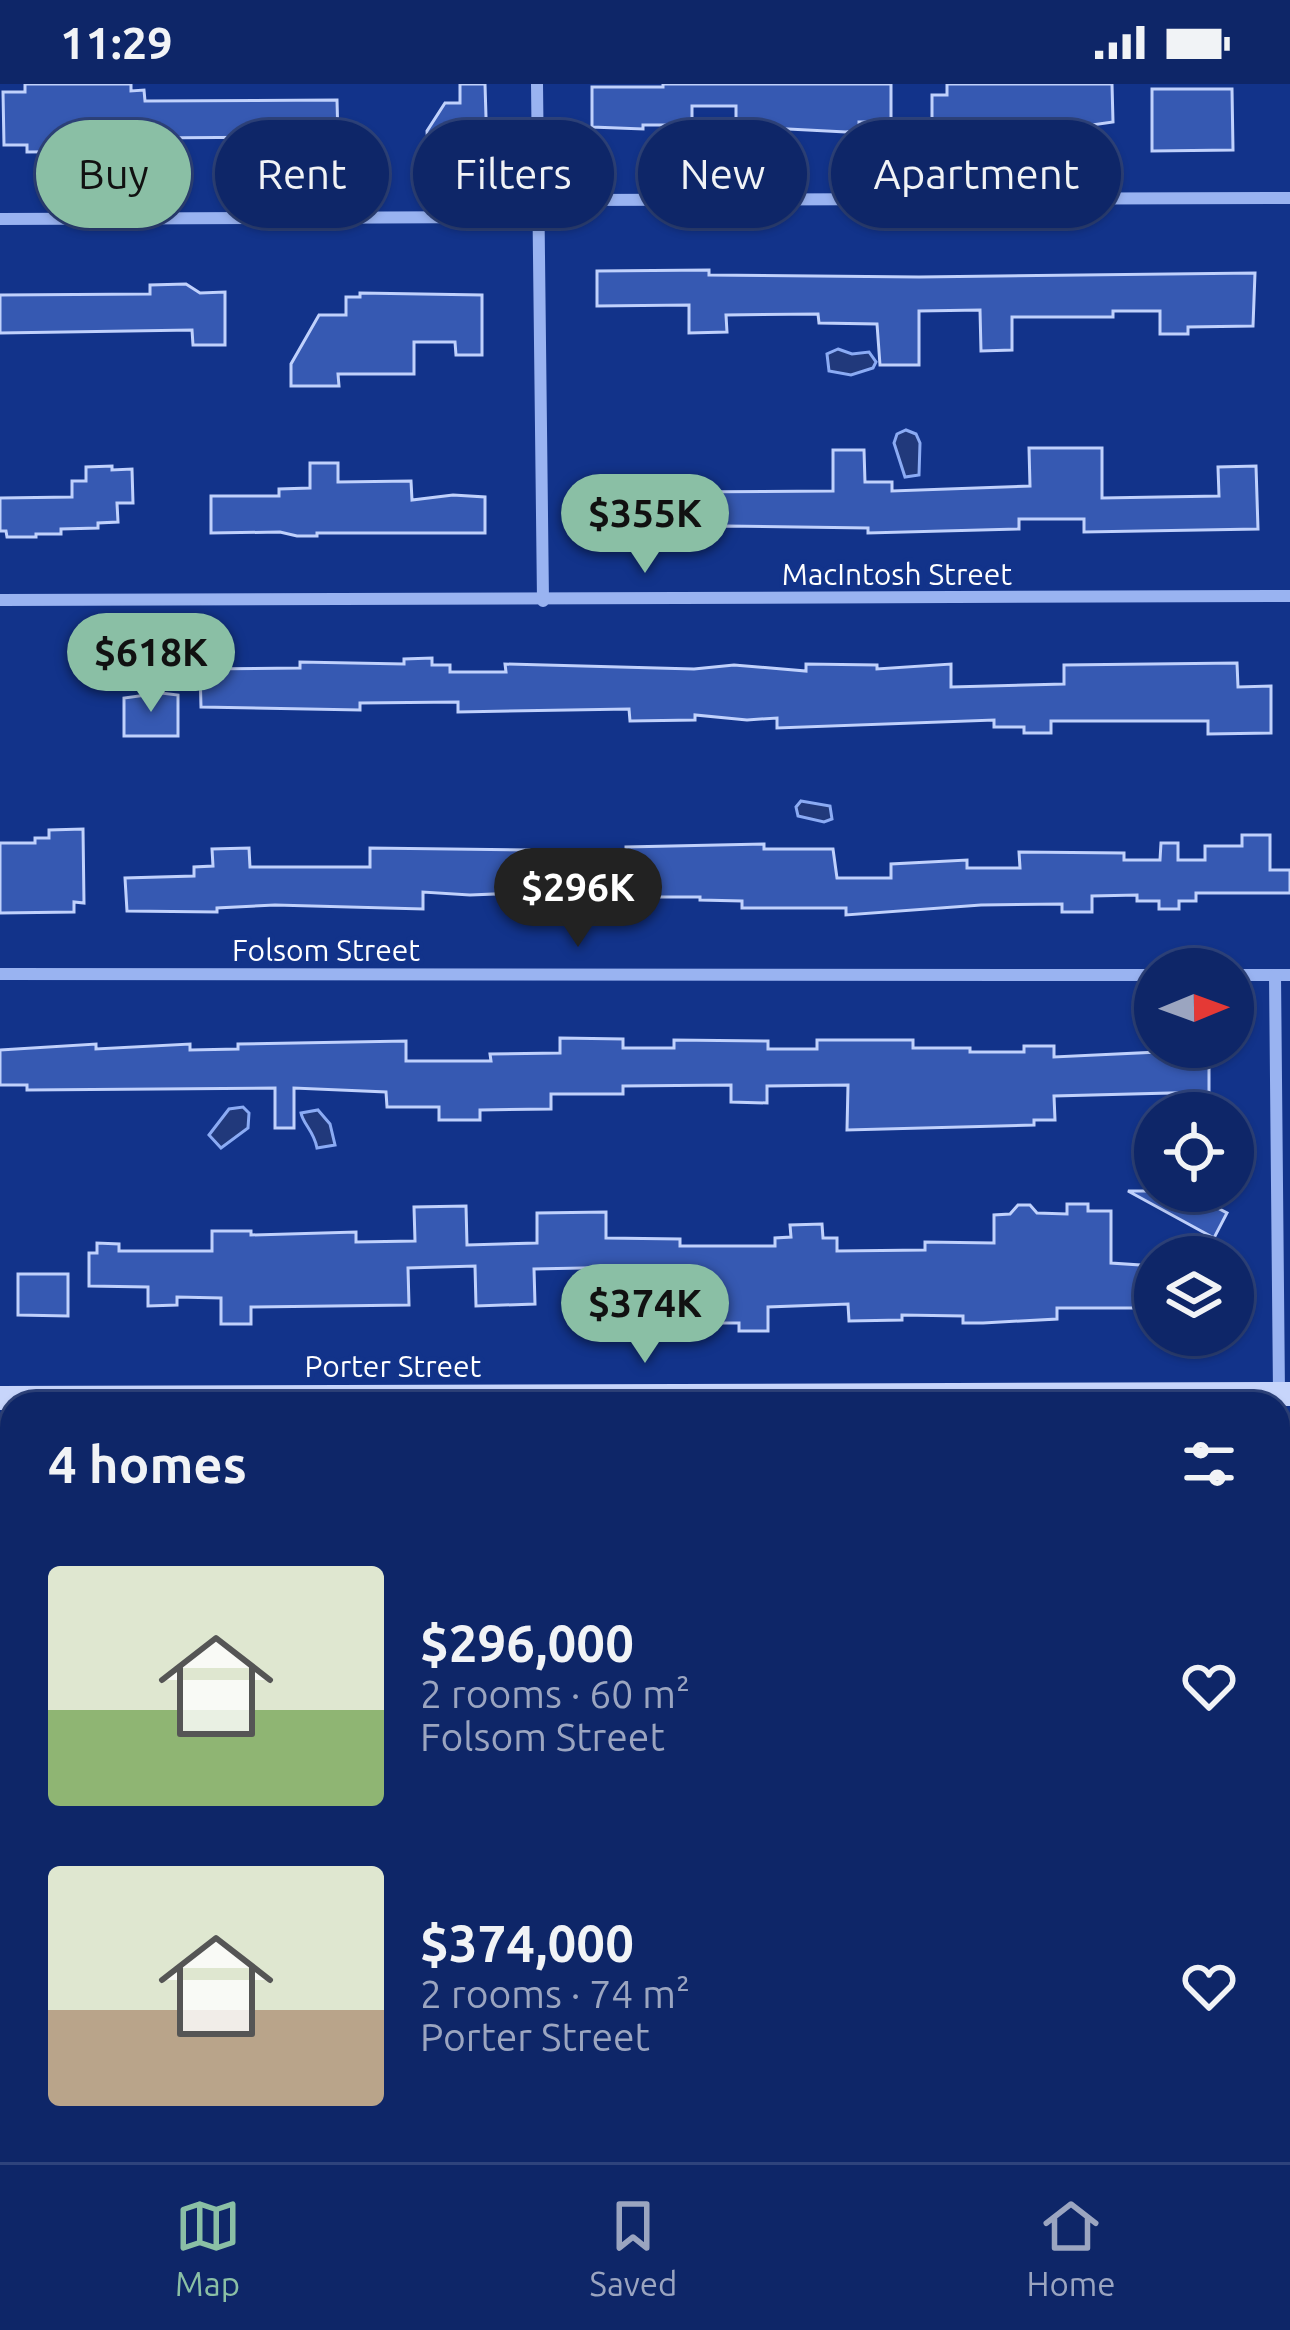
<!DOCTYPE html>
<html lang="en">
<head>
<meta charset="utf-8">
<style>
  body { margin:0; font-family:Ubuntu,sans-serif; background:#172e6e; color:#f1f3f6; height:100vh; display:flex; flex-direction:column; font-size:45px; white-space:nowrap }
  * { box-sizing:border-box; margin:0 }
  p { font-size:39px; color:#9ba5c0 }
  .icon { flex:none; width:66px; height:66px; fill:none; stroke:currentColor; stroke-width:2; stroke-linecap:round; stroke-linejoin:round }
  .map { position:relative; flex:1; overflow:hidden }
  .details { position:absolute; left:0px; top:1308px; width:1290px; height:771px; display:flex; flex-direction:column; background:#0e2668; border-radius:36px 36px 0 0; box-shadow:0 3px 9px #0004,0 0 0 3px #2e437c }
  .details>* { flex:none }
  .hud { position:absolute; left:36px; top:36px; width:1218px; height:108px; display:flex; gap:24px }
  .needle { width:78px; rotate:89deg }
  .controls { position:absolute; left:1134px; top:864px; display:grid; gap:24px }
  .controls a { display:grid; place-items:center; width:120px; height:120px; border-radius:50%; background:#0e2668; box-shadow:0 3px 9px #0004,0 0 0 3px #2e437c; font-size:60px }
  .price { position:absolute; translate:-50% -102px; padding:0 27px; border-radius:42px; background:#8abfa5; color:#111; font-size:39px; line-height:78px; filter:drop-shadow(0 3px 6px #0008) }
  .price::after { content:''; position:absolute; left:50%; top:72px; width:36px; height:27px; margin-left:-18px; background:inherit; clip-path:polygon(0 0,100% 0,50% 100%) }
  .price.current { background:#222; color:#fff }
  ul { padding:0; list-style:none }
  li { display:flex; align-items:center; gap:36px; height:300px; padding:0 48px }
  li span { display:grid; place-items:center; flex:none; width:336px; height:240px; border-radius:12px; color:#555 }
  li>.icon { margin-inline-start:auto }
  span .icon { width:144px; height:144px; fill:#fffc; stroke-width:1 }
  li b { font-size:51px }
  h2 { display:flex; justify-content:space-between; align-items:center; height:144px; padding:0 48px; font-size:51px }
  .tag { padding:0 42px; border-radius:54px; background:#0e2668; box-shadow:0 3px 9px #0004,0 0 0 3px #2e437c; font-size:42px; line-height:108px }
  .tag.current { background:#8abfa5; color:#111 }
  .status { display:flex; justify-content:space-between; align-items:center; height:84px; padding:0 60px; background:#0e2668; direction:ltr }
  .status svg { height:33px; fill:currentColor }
  .tab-bar { display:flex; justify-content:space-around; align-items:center; height:168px; border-top:3px solid #2e437c; background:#0e2668; font-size:33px; color:#9ba5c0 }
  .tab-bar a { display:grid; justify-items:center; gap:6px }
  .tab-bar .current { color:#8abfa5 }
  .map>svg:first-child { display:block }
  .water { fill:#21397b; stroke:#8babf4; stroke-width:3 }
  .building { fill:#3659b2; stroke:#c0d1fc; stroke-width:3 }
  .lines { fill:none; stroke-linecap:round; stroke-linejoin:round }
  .street { stroke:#99b3f1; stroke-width:12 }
  .secondary { stroke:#c7d5fb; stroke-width:24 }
  .labels { text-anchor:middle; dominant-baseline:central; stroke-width:9; stroke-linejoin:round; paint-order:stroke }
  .street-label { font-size:30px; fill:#fff; stroke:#12338a }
</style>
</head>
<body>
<div class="status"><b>11:29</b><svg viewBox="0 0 49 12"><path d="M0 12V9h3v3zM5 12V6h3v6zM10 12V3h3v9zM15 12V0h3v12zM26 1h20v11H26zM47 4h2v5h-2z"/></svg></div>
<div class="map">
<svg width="1290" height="2078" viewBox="0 0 1290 2078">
  <rect width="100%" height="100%" fill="#12338a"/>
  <g class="water">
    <path d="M 838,265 L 852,270 L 869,268 L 876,278 L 873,284 L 851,291 L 829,287 L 827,270 Z"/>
    <path d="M 906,346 L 916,350 L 920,359 L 919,391 L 905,393 L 894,359 L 897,350 Z"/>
    <path d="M 801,717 L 830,722 L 832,735 L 824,738 L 798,732 L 796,723 Z"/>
    <path d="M 243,1023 L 249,1029 L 248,1044 L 221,1064 L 209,1051 L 229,1025 Z"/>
    <path d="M 318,1026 L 330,1040 L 335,1061 L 317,1064 C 314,1047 303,1040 301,1029 Z"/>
  </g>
  <g class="building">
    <path d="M 25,0 L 131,0 L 131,7 L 144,6 L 145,17 L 337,16 L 338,55 L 319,55 L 319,62 L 292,63 L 292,53 L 145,54 L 145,67 L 27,68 L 27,61 L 4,61 L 3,8 L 25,8 Z"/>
    <path d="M 460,0 L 485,0 L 487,66 L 428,66 L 427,47 L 445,19 L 460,19 Z"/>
    <path d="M 663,0 L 891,0 L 891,38 L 859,38 L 859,46 L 846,48 L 769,44 L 748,49 L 736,46 L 736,22 L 692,22 L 692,41 L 643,41 L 643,45 L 592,43 L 592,3 L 663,3 Z"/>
    <path d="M 947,0 L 1112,0 L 1113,38 L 1071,44 L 1072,38 L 932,37 L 932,11 L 947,11 Z"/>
    <path d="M 1152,5 L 1232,5 L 1233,66 L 1152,67 Z"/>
    <path d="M 709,186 L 709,191 L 919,193 L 1255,189 L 1253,242 L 1188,243 L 1188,250 L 1160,250 L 1160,227 L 1113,227 L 1113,233 L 1012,233 L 1012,266 L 981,267 L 980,226 L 919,227 L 919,281 L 880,281 L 877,240 L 819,239 L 818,230 L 726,231 L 727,248 L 689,249 L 689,221 L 597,222 L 597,187 Z"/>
    <path d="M 186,200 L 200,209 L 225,208 L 225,261 L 193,261 L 192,246 L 0,249 L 0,211 L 150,210 L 150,201 Z"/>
    <path d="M 360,209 L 482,211 L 482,271 L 456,271 L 455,258 L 414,258 L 414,290 L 338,290 L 339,302 L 291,302 L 291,280 L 319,231 L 346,231 L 346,213 L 360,213 Z"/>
    <path d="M 1029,364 L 1102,364 L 1102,414 L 1219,412 L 1218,383 L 1256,382 L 1258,445 L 1084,448 L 1084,435 L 1019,435 L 1019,445 L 868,449 L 868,444 L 726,442 L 687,446 L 687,442 L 648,443 L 648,450 L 632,450 L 632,454 L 598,455 L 596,416 L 662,415 L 661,397 L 681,396 L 681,408 L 833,407 L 833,366 L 864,366 L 865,398 L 892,398 L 892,407 L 1030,402 Z"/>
    <path d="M 310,379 L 338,379 L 338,398 L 411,397 L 412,416 L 453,411 L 485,413 L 485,449 L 317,449 L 317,452 L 297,452 L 280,448 L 211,449 L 211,412 L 279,412 L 279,405 L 310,404 Z"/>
    <path d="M 112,382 L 112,386 L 132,385 L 133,419 L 117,419 L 118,438 L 98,439 L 98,444 L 61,445 L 61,450 L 36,450 L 36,453 L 7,453 L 6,447 L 0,447 L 0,414 L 72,413 L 72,397 L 86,397 L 86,383 Z"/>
    <path d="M 432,574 L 432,581 L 450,581 L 450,588 L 506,588 L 505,580 L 694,585 L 734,581 L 806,587 L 806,580 L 877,581 L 877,585 L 951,580 L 951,603 L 1064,600 L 1064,581 L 1237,579 L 1238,603 L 1271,602 L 1271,649 L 1208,650 L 1208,637 L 1051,637 L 1051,649 L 1024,649 L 1024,643 L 994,643 L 994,636 L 777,644 L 777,634 L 747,636 L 695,631 L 695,636 L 630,637 L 629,625 L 458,628 L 458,618 L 360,619 L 360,626 L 201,623 L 200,585 L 300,584 L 300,578 L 404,580 L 404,575 Z"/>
    <path d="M 161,609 L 178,611 L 178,652 L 124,652 L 124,614 Z"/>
    <path d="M 83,745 L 84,819 L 74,818 L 74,828 L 0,829 L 0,759 L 35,759 L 35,754 L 49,754 L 49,746 Z"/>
    <path d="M 1242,751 L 1270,751 L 1270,786 L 1290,786 L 1290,809 L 1196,809 L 1196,817 L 1179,817 L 1179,825 L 1159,825 L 1159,817 L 1137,817 L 1137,811 L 1092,812 L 1092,828 L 1062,828 L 1062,820 L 981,821 L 846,831 L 846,824 L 742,824 L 742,817 L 700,816 L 700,813 L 593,813 L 593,806 L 470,811 L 423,808 L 423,825 L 275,821 L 217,824 L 217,828 L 127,827 L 125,794 L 194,792 L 194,783 L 213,782 L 212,765 L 249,764 L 250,783 L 370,783 L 370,764 L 529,766 L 529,771 L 626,770 L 626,763 L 764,760 L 764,765 L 833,765 L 837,794 L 891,794 L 891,780 L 967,776 L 967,784 L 1020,784 L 1019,768 L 1124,769 L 1124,776 L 1160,776 L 1161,759 L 1178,759 L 1178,776 L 1205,776 L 1205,762 L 1242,762 Z"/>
    <path d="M 560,954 L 623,955 L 623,964 L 674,964 L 674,956 L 768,957 L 768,965 L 817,965 L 817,956 L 913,956 L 913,964 L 970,964 L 970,968 L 1024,968 L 1024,962 L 1054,962 L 1054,973 L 1158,968 L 1158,963 L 1209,963 L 1209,1008 L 1054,1012 L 1055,1036 L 1034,1036 L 1034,1041 L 847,1046 L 848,1001 L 767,1002 L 767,1019 L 731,1018 L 731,1001 L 623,1002 L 623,1010 L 551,1010 L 551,1025 L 480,1026 L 480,1036 L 439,1036 L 439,1023 L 387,1023 L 386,1008 L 294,1004 L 294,1044 L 275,1044 L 275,1004 L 27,1006 L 27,1001 L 0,1001 L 0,966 L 96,960 L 96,965 L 190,960 L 190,966 L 238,965 L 238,960 L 406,957 L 406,977 L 491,977 L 490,970 L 560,969 Z"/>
    <path d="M 1128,1107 L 1215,1107 L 1208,1119 L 1227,1129 L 1214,1154 Z"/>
    <path d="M 1067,1120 L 1088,1120 L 1088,1127 L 1111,1127 L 1111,1179 L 1155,1182 L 1155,1224 L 1057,1224 L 1057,1235 L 983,1239 L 963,1239 L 963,1232 L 902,1231 L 902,1236 L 849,1237 L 848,1220 L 768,1223 L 768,1247 L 739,1247 L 739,1239 L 719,1239 L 718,1235 L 703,1232 L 652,1232 L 651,1238 L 630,1238 L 630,1183 L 534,1185 L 535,1220 L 476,1222 L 475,1182 L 408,1184 L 409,1221 L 251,1223 L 251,1240 L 221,1240 L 221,1214 L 177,1213 L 177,1221 L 148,1222 L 148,1203 L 89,1202 L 89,1169 L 97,1169 L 97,1159 L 119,1160 L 119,1167 L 212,1167 L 212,1147 L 251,1147 L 251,1151 L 356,1148 L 356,1158 L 415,1157 L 414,1123 L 466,1122 L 467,1161 L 537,1159 L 537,1129 L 606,1128 L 606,1154 L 680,1155 L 680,1162 L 775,1162 L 775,1154 L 791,1153 L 790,1141 L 822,1140 L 823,1154 L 837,1154 L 837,1167 L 925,1166 L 925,1158 L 994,1159 L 994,1131 L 1010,1130 L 1018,1121 L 1030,1121 L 1037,1129 L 1067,1130 Z"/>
    <path d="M 18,1190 L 68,1190 L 68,1232 L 18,1231 Z"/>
  </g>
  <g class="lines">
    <g class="street">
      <path d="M 537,0 L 543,517"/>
      <path d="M 0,135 L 507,133 L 570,116 L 1290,114"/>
      <path d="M 0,516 L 1290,512"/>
      <path d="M 0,890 L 1155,891"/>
      <path d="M 1233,891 L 1290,891"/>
      <path d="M 1275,891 L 1279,1310"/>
      <path d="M 113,2067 L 113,2078"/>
      <path d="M 517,2067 L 517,2078"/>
      <path d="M 920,2067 L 920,2078"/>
    </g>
    <path class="secondary" d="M 0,1314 L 1290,1310"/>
  </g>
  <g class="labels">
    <g class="street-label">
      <text x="897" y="490">MacIntosh Street</text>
      <text x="326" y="866">Folsom Street</text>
      <text x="393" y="1282">Porter Street</text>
    </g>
  </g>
</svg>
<div class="controls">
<a><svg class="needle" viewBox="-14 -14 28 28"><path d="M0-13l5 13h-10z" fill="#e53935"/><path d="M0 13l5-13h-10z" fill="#9ba5c0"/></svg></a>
<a><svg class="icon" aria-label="locate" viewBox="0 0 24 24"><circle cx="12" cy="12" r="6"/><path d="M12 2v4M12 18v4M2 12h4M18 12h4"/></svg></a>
<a><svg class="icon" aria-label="layers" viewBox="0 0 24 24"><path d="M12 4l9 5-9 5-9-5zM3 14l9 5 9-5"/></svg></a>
</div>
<b class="price" style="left:645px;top:492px">$355K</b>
<b class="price" style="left:151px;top:631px">$618K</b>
<b class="price current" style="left:578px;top:866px">$296K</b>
<b class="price" style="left:645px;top:1282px">$374K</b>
<div class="hud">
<a class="tag current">Buy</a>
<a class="tag">Rent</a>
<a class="tag">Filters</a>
<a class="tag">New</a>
<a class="tag">Apartment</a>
</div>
<section class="details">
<h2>4 homes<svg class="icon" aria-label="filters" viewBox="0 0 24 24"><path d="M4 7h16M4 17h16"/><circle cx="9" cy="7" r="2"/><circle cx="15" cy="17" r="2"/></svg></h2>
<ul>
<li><span style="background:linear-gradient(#dfe7d0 60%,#8fb573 0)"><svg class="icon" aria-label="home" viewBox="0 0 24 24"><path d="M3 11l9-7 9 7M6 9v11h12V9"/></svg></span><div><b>$296,000</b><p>2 rooms · 60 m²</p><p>Folsom Street</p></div><svg class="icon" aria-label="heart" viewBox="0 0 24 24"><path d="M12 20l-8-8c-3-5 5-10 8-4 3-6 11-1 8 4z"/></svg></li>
<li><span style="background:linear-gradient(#dfe7d0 60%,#b9a48a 0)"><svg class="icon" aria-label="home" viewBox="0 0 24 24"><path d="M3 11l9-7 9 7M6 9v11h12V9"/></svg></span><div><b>$374,000</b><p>2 rooms · 74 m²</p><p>Porter Street</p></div><svg class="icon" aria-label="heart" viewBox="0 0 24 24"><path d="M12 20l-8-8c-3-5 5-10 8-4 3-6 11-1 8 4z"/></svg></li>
</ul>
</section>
</div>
<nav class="tab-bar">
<a class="current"><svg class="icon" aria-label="map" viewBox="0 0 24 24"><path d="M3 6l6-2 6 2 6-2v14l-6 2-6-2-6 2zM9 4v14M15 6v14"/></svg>Map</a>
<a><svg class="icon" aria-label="saved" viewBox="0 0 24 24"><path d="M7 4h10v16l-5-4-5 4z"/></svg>Saved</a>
<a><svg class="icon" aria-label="home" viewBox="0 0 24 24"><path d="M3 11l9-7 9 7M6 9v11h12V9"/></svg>Home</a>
</nav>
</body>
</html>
